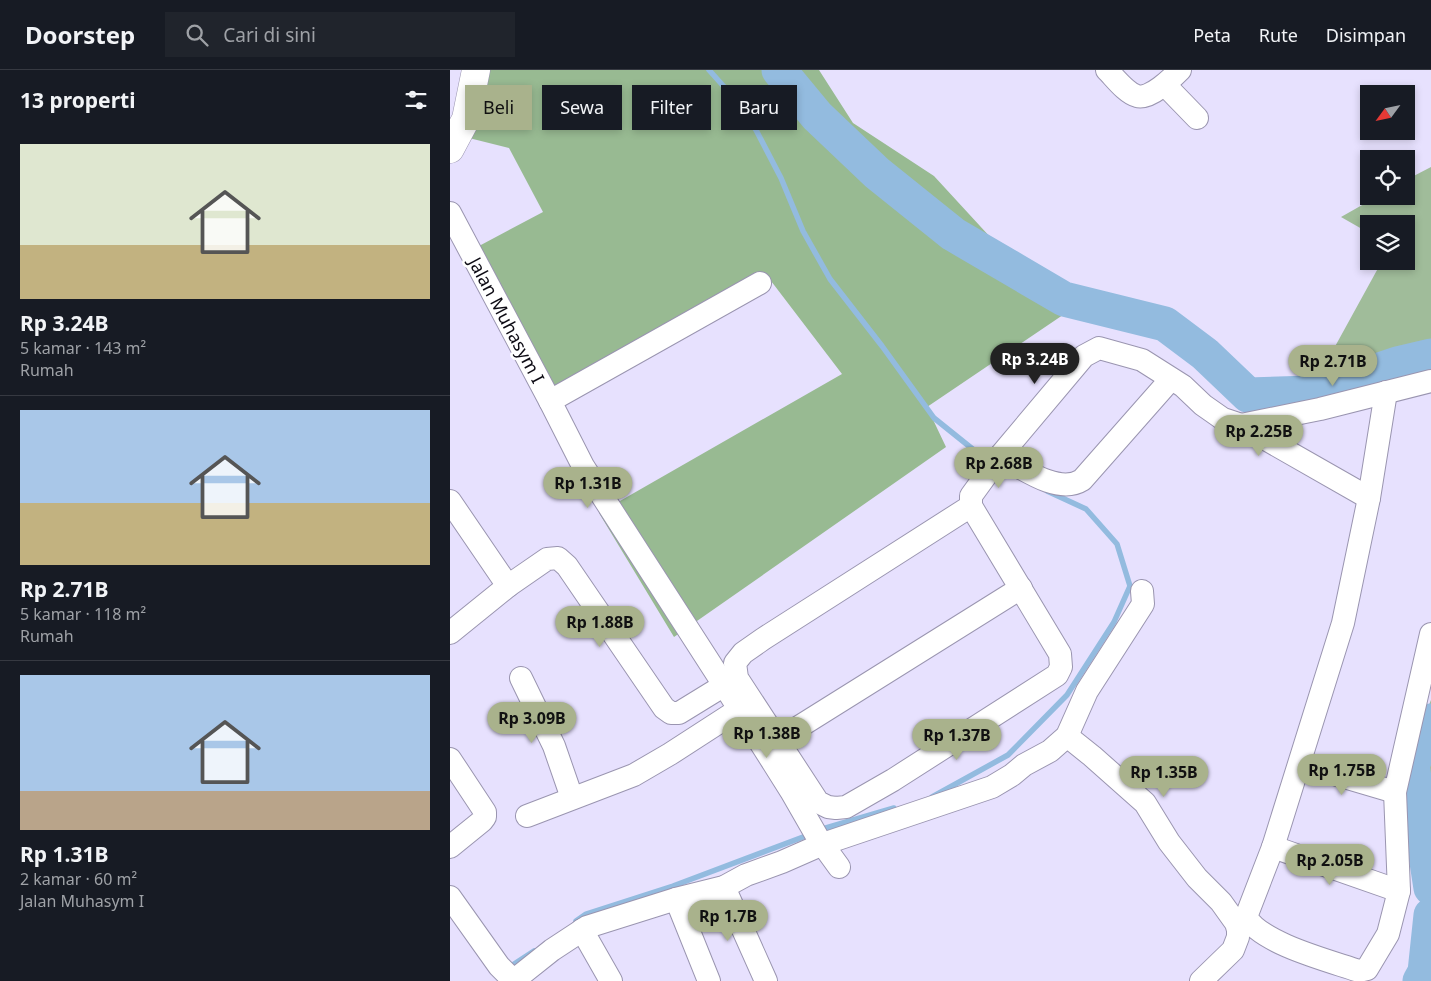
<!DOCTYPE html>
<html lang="id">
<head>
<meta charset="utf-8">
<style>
  body { margin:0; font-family:"Noto Sans",sans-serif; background:#20242c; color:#f1f3f6; height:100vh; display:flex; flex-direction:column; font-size:19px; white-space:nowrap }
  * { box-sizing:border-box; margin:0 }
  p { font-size:16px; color:#9ea1a6 }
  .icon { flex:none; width:28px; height:28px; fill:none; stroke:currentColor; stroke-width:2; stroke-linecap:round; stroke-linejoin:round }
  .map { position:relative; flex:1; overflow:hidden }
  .details { display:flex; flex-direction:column; background:#171b24; width:450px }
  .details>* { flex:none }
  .top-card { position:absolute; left:15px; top:15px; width:475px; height:45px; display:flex; gap:10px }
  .needle { width:32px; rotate:237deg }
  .tools { position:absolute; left:910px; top:15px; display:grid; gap:10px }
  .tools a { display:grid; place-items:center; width:55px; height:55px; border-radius:0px; background:#171b24; box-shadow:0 2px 8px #0003; font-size:25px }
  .price { position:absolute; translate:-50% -42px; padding:0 11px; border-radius:18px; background:#a9b28c; color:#111; font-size:16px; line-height:32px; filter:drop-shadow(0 1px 2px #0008) }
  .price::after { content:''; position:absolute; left:50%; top:30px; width:15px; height:11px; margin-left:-8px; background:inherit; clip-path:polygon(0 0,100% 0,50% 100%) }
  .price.selected { background:#222; color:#fff }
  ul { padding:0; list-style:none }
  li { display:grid; align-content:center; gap:10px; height:265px; padding:0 20px }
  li+li { border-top:1px solid #363941 }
  li span { display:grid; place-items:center; height:155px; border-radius:0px; color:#555 }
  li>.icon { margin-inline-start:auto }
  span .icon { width:90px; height:90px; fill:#fffc; stroke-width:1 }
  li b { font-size:21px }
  h2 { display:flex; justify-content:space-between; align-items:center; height:60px; padding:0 20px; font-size:21px }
  .pill { padding:0 18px; border-radius:0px; background:#171b24; box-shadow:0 2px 8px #0003; font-size:18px; line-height:45px }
  .pill.selected { background:#a9b28c; color:#111 }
  header { display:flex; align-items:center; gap:30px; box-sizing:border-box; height:70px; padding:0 25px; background:#171b24; border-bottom:1px solid #363941 }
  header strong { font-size:24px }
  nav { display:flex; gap:28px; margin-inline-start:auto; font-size:18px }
  .search { width:350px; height:45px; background:#20242c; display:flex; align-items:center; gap:12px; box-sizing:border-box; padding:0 18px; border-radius:0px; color:#9ea1a6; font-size:19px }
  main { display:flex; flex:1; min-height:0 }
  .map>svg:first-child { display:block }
  .green { fill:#a0bc9a }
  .forest { fill:#98ba92 }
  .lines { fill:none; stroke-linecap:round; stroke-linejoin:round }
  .stream { stroke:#93bbdf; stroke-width:5.5 }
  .river { stroke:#93bbdf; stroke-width:35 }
  .minor-casing { stroke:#9a95b0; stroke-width:24 }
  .major-casing { stroke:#9a95b0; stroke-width:29 }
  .minor { stroke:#fff; stroke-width:22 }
  .major { stroke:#fff; stroke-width:28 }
  .labels { text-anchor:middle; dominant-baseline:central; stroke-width:5; stroke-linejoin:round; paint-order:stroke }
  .street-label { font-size:18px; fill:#0d0b14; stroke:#fff }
</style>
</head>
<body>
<header>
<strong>Doorstep</strong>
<div class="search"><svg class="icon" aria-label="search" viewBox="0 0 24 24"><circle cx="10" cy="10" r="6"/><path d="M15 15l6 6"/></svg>Cari di sini</div>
<nav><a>Peta</a><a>Rute</a><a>Disimpan</a></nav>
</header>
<main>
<section class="details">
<h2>13 properti<svg class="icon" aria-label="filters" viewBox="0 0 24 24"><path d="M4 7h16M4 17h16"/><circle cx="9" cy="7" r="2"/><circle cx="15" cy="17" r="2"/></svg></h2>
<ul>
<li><span style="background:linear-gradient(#dfe7d0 65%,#c2b280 0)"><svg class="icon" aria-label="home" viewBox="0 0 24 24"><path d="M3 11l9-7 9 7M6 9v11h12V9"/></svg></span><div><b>Rp 3.24B</b><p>5 kamar · 143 m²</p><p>Rumah</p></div></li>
<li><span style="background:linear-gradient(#a9c7e8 60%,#c2b280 0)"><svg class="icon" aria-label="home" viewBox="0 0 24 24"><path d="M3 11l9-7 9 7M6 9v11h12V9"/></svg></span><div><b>Rp 2.71B</b><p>5 kamar · 118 m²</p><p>Rumah</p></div></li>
<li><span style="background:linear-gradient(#a9c7e8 75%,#b9a48a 0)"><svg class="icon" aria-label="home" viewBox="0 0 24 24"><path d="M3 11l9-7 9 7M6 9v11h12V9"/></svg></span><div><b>Rp 1.31B</b><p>2 kamar · 60 m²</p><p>Jalan Muhasym I</p></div></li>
</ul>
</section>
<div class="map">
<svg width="981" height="911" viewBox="0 0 981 911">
  <rect width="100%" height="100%" fill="#e7e1fe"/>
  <g class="green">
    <path d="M 981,97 L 981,282 L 871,302 L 932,191 L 956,191 L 956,154 L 919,154 L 919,163 L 891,147 L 928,126 L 956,126 L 956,110 Z"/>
    <path d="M 981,630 L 981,911 L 958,911 L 979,859 L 952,699 Z"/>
  </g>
  <path class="forest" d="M 33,0 L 369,0 L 403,53 L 484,106 L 553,181 L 638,228 L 477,337 L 496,377 L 224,567 L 149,443 L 392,304 L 318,207 L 101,344 L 14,184 L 93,142 L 59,78 L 19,68 Z"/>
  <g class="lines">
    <g class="stream">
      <path d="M 259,0 L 285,29 L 306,60 L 331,108 L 353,161 L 380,209 L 432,276 L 484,348 L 540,393"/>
      <path d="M 482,727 L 558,685 L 617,625 L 664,552 L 680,516 L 667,474 L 636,439 L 597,421"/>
      <path d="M 369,760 L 444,738"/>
      <path d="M 126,851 L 136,844 L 223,816 L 361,764"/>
      <path d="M 58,898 L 84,881"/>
    </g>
    <g class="river">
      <path d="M 329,0 L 367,46 L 427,103 L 503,164 L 614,229 L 715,254 L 755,284 L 798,325 L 861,323 L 947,294 L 981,286"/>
      <path d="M 981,651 L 962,695 L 981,818"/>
      <path d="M 970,911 L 975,902 L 981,845"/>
    </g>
    <defs>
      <g id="minor">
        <path d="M 657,0 C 665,8 676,23 687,26 C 700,30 722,8 730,0"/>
        <path d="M 715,15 L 747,48"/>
        <path d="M 0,143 L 100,331"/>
        <path d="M 310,213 L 100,331 L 133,396 L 274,615 L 341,721 L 368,768 L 389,797"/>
        <path d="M 936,322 L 919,428 L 893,553 L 823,777 L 796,847 C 812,874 880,891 909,901 L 917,899 L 938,864 L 949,821 L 945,722 L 981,564"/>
        <path d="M 791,355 L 870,339 L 981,311"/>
        <path d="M 550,386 C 572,398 608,425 632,410 L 721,309"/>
        <path d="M 0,431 L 58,516"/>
        <path d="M 521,436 L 313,569 L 293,583 L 285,593 L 287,608 L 368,732 L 378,737 L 386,738 L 396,737 L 443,710 L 607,605 L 611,597 L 610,584 L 521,436 L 521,426 L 550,386 L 634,286 L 649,278 L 692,290 L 733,316 L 753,335 L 773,349 L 791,355 L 919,428"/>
        <path d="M 0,563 L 58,516 L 97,489 L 108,488 L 117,496 L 214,638 L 221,643 L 229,643 L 286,608"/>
        <path d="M 71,608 L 104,676 L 122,728"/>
        <path d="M 617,666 L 642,686 L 695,733 L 719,772 L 747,808 L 771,832 L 786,853 L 788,860 L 788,867 L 783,880 L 751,911"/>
        <path d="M 328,670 L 571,518"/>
        <path d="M 0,689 L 35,742 L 35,747 L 32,751 L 0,777"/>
        <path d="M 850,694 L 945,722"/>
        <path d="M 77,746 L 184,705 L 220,684 L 288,640"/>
        <path d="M 823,777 L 949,821"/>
        <path d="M 274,817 L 316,911"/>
        <path d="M 0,827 L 49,896 L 63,910"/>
        <path d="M 226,829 L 259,911"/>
        <path d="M 132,860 L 161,911"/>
        <path d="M 63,911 L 102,880 L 137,857 L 226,829 L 274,817 L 296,805 L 332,792 L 373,774 L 542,717 L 562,705 L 574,695 L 600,681 L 617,666 L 637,621 L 693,534 L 692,521"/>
      </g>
      <path id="major" d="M 0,79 L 16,49 L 26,0"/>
    </defs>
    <use href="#minor" class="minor-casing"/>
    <use href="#major" class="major-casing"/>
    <use href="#minor" class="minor"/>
    <use href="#major" class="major"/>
  </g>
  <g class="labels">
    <g class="street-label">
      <text transform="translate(57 250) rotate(62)">Jalan Muhasym I</text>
    </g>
  </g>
</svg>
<div class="tools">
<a><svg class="needle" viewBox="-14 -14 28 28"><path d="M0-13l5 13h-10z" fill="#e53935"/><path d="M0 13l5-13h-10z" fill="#9ea1a6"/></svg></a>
<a><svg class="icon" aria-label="locate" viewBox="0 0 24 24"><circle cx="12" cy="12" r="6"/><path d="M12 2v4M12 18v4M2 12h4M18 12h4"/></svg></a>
<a><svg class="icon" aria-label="layers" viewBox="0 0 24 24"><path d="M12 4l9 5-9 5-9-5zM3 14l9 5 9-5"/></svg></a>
</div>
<b class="price selected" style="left:585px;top:315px">Rp 3.24B</b>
<b class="price" style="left:883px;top:317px">Rp 2.71B</b>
<b class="price" style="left:809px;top:387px">Rp 2.25B</b>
<b class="price" style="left:549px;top:419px">Rp 2.68B</b>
<b class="price" style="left:138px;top:439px">Rp 1.31B</b>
<b class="price" style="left:150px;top:578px">Rp 1.88B</b>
<b class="price" style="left:82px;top:674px">Rp 3.09B</b>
<b class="price" style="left:317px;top:689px">Rp 1.38B</b>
<b class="price" style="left:507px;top:691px">Rp 1.37B</b>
<b class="price" style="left:892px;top:726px">Rp 1.75B</b>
<b class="price" style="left:714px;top:728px">Rp 1.35B</b>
<b class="price" style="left:880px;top:816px">Rp 2.05B</b>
<b class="price" style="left:278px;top:872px">Rp 1.7B</b>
<div class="top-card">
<a class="pill selected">Beli</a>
<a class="pill">Sewa</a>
<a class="pill">Filter</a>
<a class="pill">Baru</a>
</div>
</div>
</main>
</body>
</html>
